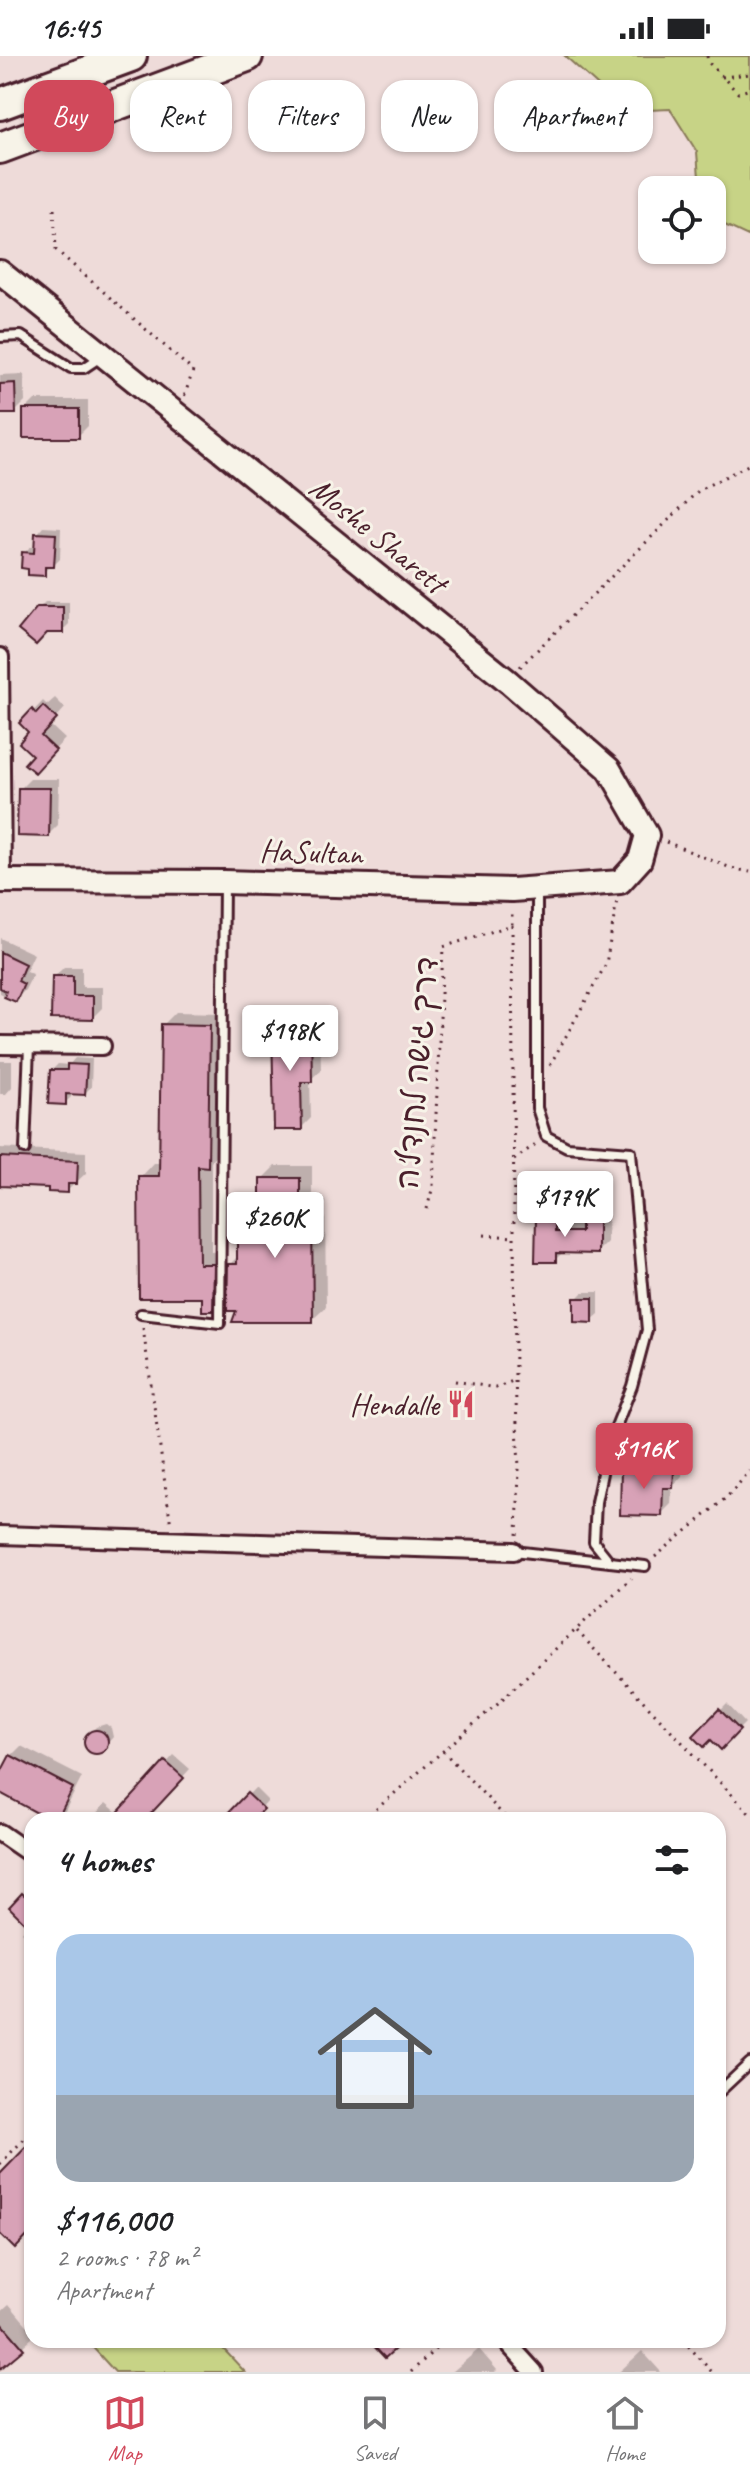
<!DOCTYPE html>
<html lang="en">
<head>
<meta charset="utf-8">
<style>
  body { margin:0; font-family:Caveat,"Playpen Sans Hebrew",sans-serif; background:#f2f2f2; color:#202124; height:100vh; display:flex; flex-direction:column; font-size:30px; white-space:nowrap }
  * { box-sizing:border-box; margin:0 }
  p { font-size:26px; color:#757577 }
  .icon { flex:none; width:44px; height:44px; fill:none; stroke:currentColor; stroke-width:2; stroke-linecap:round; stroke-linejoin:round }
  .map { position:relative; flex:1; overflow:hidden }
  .panel { position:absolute; left:24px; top:1756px; width:702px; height:536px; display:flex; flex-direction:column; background:#fff; border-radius:24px; box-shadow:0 2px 6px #0004 }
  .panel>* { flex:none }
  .banner { position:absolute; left:24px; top:24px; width:702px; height:72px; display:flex; gap:16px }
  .controls { position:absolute; left:638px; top:120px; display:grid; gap:16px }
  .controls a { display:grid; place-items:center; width:88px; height:88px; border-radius:16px; background:#fff; box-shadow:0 2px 6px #0004; font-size:40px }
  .price { position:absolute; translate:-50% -68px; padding:0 18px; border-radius:8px; background:#fff; color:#222; font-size:26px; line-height:52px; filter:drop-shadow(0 2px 4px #0008) }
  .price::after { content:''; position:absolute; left:50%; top:48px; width:24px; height:18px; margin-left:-12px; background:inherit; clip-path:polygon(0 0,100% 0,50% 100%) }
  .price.on { background:#d1495b; color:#fff }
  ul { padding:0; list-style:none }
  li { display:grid; align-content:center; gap:16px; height:424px; padding:0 32px }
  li+li { border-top:2px solid #e0e0e0 }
  li span { display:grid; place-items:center; height:248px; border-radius:24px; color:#555 }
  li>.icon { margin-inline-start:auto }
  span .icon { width:144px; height:144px; fill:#fffc; stroke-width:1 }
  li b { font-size:34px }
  h2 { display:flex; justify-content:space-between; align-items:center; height:96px; padding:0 32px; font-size:34px }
  .tag { padding:0 28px; border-radius:24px; background:#fff; box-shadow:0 2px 6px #0004; font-size:28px; line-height:72px }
  .tag.on { background:#d1495b; color:#fff }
  .status { display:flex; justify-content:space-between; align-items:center; height:56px; padding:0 40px; background:#fff; direction:ltr }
  .status svg { height:22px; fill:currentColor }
  .dock { display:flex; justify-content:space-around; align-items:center; height:112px; border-top:2px solid #e0e0e0; background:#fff; font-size:22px; color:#757577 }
  .dock a { display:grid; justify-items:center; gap:4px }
  .dock .on { color:#d1495b }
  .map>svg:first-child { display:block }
  .green { fill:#c7d386; stroke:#887958; stroke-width:2 }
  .shadow { fill:#0003 }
  .building { fill:#d8a2b7; stroke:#4a1f2b; stroke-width:2 }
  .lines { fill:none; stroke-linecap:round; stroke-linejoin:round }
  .lane-casing { stroke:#4a1f2b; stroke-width:14 }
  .street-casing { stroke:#4a1f2b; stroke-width:22 }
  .secondary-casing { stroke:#4a1f2b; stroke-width:28 }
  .highway-casing { stroke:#4a1f2b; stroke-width:36 }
  .path { stroke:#4a1f2b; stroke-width:3; stroke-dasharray:2 6; stroke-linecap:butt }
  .lane { stroke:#f7f3e8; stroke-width:8 }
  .street { stroke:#f7f3e8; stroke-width:16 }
  .secondary { stroke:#f7f3e8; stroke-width:22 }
  .highway { stroke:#f7f3e8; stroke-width:30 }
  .labels { text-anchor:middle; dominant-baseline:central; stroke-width:6; stroke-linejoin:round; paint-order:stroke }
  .street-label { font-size:32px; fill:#4a1f2b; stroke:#f7f3e8 }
  .poi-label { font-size:32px; fill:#4a1f2b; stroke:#f7f3e8; text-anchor:end }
</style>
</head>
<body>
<div class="status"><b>16:45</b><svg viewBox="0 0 49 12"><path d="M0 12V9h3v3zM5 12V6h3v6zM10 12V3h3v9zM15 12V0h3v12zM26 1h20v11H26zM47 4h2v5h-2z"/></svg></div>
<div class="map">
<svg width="750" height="2316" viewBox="0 0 750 2316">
  <rect width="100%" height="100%" fill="#eedbd9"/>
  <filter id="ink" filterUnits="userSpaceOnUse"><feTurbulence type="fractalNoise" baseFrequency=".0125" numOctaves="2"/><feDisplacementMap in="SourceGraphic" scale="16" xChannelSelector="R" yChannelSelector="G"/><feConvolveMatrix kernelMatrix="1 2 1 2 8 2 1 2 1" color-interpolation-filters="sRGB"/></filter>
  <g filter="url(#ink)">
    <g class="green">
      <path d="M 565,0 L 750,0 L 750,181 L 712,163 L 712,134 L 700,134 L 697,96 L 670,53 L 626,55 Z"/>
      <path d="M 90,2284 L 215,2284 L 245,2316 L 115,2316 L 88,2286 Z"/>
    </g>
    <g class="shadow">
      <path d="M 24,318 L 25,346 L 15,356 L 0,356 L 0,319 Z"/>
      <path d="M 35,344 L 88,344 L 88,370 L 78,380 L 25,354 Z"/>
      <path d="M 43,471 L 61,472 L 60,503 L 54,509 L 50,509 L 44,517 L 31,511 L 24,497 L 30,491 L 36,491 L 37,478 Z"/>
      <path d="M 45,546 L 69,546 L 69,568 L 62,575 L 38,553 Z"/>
      <path d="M 55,642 L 65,652 L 50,669 L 65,683 L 34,715 L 35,698 L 31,676 L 22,667 L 43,645 L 47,649 Z"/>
      <path d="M 30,723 L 59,723 L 58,769 L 48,779 L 20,733 Z"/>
      <path d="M 0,882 L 34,898 L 26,915 L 33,918 L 25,934 L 15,944 L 0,937 Z"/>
      <path d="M 64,911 L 82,911 L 82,931 L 102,931 L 102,952 L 92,962 L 54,921 Z"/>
      <path d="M 176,956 L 222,957 L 220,1095 L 211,1105 L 211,1196 L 226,1195 L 226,1212 L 239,1199 L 239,1174 L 252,1161 L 262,1161 L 262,1123 L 275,1110 L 312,1110 L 312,1144 L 325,1144 L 326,1251 L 312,1264 L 239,1253 L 229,1236 L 212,1253 L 140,1121 L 153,1107 L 161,1107 L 163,969 Z"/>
      <path d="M 284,959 L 320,959 L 321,1014 L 310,1024 L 311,1062 L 301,1072 L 274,969 Z"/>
      <path d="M 75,1002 L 92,1003 L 91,1031 L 85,1037 L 71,1037 L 71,1041 L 65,1047 L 52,1014 L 58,1008 L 69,1009 Z"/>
      <path d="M 0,1005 L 12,1005 L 12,1031 L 6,1038 L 0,1038 Z"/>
      <path d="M 0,1092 L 86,1096 L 86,1117 L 67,1135 L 50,1130 L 0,1128 Z"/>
      <path d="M 593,1148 L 608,1149 L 607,1186 L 597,1196 L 564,1195 L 555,1204 L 538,1161 L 548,1151 L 564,1152 L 564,1167 L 583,1167 L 583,1158 Z"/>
      <path d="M 583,1236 L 599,1236 L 599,1258 L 592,1264 L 576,1243 Z"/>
      <path d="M 633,1404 L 683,1406 L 682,1420 L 672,1431 L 671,1448 L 661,1458 L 623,1414 Z"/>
      <path d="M 727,1648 L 745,1667 L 721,1691 L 711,1681 L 696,1680 Z"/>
      <path d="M 106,1668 L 111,1672 L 113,1681 L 102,1694 L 92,1695 L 88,1691 L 86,1685 L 89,1678 L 96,1671 Z"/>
      <path d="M 21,1690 L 82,1721 L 65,1755 L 55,1764 L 0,1735 L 0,1723 L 11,1700 Z"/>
      <path d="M 174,1699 L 190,1713 L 152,1754 L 162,1764 L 90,1764 L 106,1747 L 119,1758 Z"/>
      <path d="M 255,1732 L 268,1745 L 251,1764 L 227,1764 L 226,1762 Z"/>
      <path d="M 30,1832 L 32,1834 L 32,1885 L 22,1876 L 29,1868 L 11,1851 Z"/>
      <path d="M 9,2248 L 32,2275 L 32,2282 L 0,2311 L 0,2256 Z"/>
      <path d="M 479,2293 L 497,2314 L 495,2316 L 452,2316 Z"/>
      <path d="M 642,2295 L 661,2316 L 619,2316 Z"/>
    </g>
    <g class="building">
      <path d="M 15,327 L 16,358 L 0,358 L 0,328 Z"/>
      <rect x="23" y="353" width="56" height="29"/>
      <path d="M 35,477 L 56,478 L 54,511 L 45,511 L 45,520 L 28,519 L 28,513 L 21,512 L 22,496 L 34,497 Z"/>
      <path d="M 37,551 L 63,551 L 63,577 L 47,577 L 36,589 L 18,574 Z"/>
      <path d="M 43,650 L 57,663 L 41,680 L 56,694 L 35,717 L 24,708 L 32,699 L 19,687 L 28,676 L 19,667 L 32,653 L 36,658 Z"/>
      <path d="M 18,732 L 50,732 L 49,781 L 17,780 Z"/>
      <path d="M 0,896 L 25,908 L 18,925 L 24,928 L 16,946 L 4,941 L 6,935 L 0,932 Z"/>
      <path d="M 52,920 L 73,920 L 73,940 L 93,940 L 93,964 L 51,963 Z"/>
      <path d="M 161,968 L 210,969 L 208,1111 L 198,1110 L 199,1208 L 214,1208 L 213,1255 L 202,1255 L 202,1242 L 139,1242 L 138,1120 L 159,1120 Z"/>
      <path d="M 272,968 L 311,968 L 312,1026 L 301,1026 L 302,1074 L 274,1074 Z"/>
      <path d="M 67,1008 L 87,1009 L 85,1039 L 66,1038 L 66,1049 L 48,1048 L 50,1014 L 67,1014 Z"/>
      <path d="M 0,1101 L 78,1105 L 77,1128 L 68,1128 L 68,1137 L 48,1136 L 48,1132 L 0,1130 Z"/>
      <path d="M 260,1122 L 300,1122 L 300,1156 L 312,1156 L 313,1266 L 232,1266 L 236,1255 L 227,1255 L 228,1208 L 237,1208 L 237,1174 L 260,1174 Z"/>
      <path d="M 581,1158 L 598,1158 L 598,1198 L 556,1197 L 556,1206 L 535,1206 L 536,1161 L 555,1161 L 555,1176 L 581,1176 Z"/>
      <path d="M 574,1242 L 593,1242 L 593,1267 L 574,1266 Z"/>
      <path d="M 621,1413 L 674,1415 L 673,1432 L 663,1432 L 662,1460 L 620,1459 Z"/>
      <path d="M 719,1653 L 740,1674 L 721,1694 L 711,1684 L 704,1691 L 693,1680 Z"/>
      <circle cx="96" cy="1686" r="12"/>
      <path d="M 10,1699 L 73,1732 L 57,1764 L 50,1764 L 0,1737 L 0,1718 Z"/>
      <path d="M 165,1705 L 184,1722 L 145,1764 L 111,1764 Z"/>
      <path d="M 247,1737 L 264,1753 L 253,1764 L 221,1764 Z"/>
      <path d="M 22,1837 L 32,1846 L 32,1874 L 9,1851 Z"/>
      <path d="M 32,2085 L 32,2175 L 15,2193 L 0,2178 L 0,2118 Z"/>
      <path d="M 0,2265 L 24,2293 L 0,2313 Z"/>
      <path d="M 368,2284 L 405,2284 L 385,2302 Z"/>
    </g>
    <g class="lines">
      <defs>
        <g id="lane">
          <path d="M 0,281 L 21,280 L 71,312 L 84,312 L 102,300"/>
          <path d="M 537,834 L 537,1052 L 546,1080 L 567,1091 L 631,1096 L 647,1274 L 632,1330 L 607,1393 L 596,1446 L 594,1486 L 610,1506"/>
          <path d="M 25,1093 L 29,990"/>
          <path d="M 141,1258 L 220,1267 L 224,827"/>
          <path d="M 514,1495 L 645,1510"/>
          <path d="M 718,2037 L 750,2007"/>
        </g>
        <g id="street">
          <path d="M 0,601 L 2,825"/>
          <path d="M 0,989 L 102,990"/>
          <path d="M 0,1479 L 514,1495"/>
          <path d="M 0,1777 L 32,1799"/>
          <path d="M 505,2284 L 534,2316"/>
        </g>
        <path id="secondary" d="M 0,216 L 509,626 L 609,713 L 647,779 L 640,804 L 620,826 L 512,834 L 224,826 L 0,825"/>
        <g id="highway">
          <path d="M 0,48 L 131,0"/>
          <path d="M 0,92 L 247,0"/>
        </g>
      </defs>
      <use href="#lane" class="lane-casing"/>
      <use href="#street" class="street-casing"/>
      <use href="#secondary" class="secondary-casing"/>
      <use href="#highway" class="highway-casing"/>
      <g class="path">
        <path d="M 707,0 L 708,6 L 738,37 L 750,33"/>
        <path d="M 722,21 L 750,18"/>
        <path d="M 54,153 L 56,194 L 193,315 L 184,341"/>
        <path d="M 520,611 L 699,434 L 750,408"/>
        <path d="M 666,786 L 731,812 L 750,816"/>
        <path d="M 512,869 L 515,1324 L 519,1412 L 517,1480"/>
        <path d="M 550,1009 L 606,908 L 617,844"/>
        <path d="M 514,1104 L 537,1087"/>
        <path d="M 427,1153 L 433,1130 L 443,891 L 512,869 L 512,853"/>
        <path d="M 484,1179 L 514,1181"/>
        <path d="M 143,1272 L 171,1470"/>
        <path d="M 455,1325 L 496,1332 L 515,1324"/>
        <path d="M 655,1501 L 727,1441 L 750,1415"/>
        <path d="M 577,1575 L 750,1758"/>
        <path d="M 443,1695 L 508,1764"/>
        <path d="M 364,1764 L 498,1647 L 631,1522"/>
        <path d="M 0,2108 L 32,2075"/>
        <path d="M 683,2284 L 712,2316"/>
        <path d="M 411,2316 L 445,2284"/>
      </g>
      <use href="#lane" class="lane"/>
      <use href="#street" class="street"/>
      <use href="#secondary" class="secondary"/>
      <use href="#highway" class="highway"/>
    </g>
  </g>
  <defs>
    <symbol id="restaurant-bare" viewBox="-9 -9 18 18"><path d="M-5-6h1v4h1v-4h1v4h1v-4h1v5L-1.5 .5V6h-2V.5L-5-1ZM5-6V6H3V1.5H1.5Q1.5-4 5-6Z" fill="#d1495b" stroke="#f7f3e8" stroke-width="2.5" paint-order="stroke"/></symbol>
  </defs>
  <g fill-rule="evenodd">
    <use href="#restaurant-bare" x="441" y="1328" width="40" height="40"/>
  </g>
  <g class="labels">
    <g class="street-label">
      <text transform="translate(378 479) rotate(39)">Moshe Sharett</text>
      <text transform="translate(311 796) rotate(2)">HaSultan</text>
      <text transform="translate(417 1017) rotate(-85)">דרך גישה לחנדל'ה</text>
    </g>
    <g class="poi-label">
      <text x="439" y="1348">Hendalle</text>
    </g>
  </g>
</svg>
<div class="controls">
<a><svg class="icon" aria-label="locate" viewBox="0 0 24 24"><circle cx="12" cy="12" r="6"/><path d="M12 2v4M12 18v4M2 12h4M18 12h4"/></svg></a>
</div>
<b class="price" style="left:290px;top:1017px">$198K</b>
<b class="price" style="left:565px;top:1183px">$179K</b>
<b class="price" style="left:275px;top:1204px">$260K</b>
<b class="price on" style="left:644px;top:1435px">$116K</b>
<div class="banner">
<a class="tag on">Buy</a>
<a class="tag">Rent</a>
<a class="tag">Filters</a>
<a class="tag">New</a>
<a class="tag">Apartment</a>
</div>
<section class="panel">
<h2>4 homes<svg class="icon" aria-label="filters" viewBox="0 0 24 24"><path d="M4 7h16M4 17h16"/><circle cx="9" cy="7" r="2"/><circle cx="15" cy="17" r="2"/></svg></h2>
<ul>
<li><span style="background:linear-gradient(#a9c7e8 65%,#9aa5b1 0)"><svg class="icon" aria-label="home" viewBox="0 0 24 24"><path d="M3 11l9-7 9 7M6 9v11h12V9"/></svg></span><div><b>$116,000</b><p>2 rooms · 78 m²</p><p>Apartment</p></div></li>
</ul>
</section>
</div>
<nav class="dock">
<a class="on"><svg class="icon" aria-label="map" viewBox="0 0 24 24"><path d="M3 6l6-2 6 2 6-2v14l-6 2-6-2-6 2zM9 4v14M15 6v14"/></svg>Map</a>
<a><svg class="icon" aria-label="saved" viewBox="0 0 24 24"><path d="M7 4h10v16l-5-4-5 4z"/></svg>Saved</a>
<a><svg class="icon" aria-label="home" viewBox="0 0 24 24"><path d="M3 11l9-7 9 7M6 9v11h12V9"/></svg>Home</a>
</nav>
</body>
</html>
